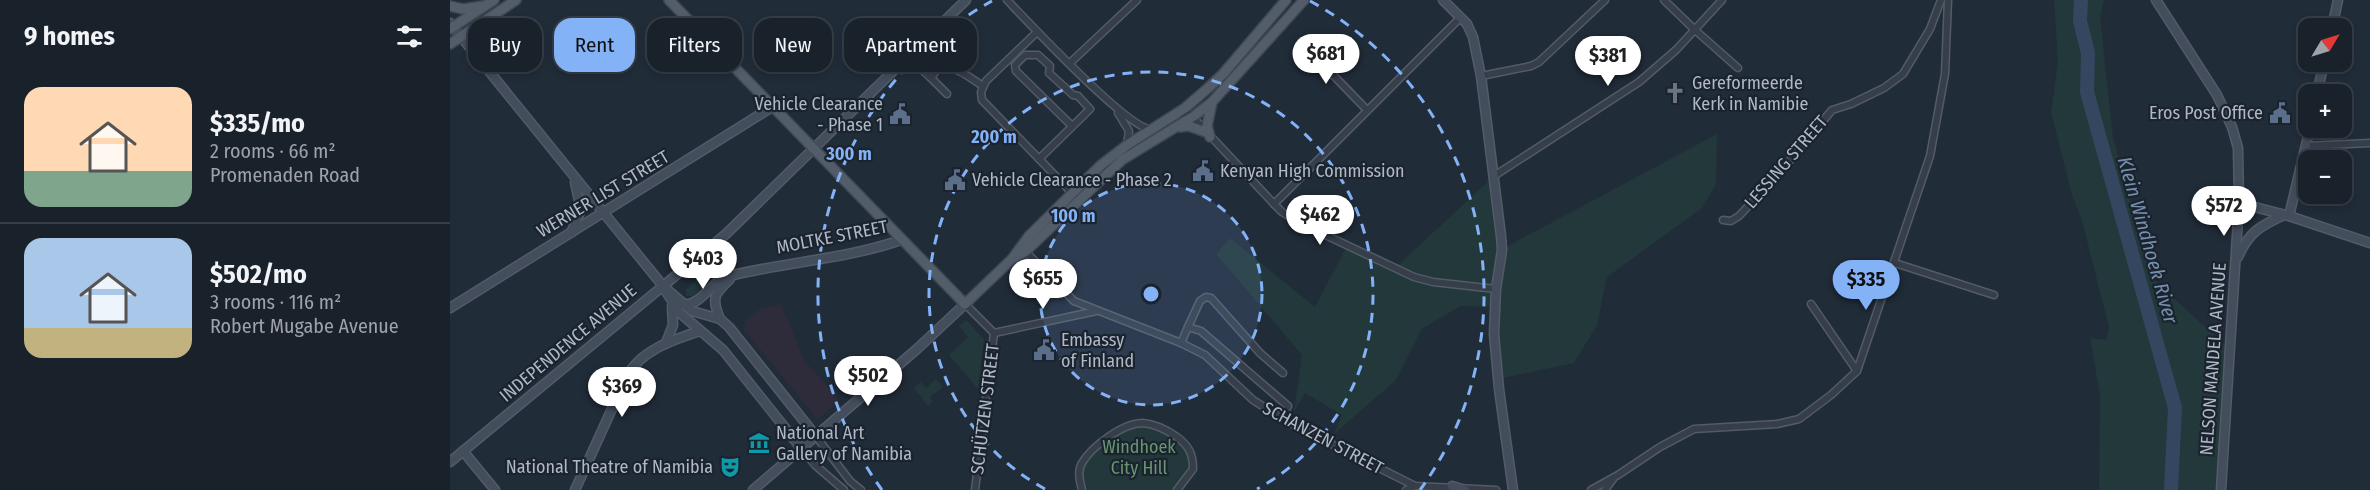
<!DOCTYPE html>
<html lang="en">
<head>
<meta charset="utf-8">
<style>
  body { margin:0; font-family:"Fira Sans Condensed",sans-serif; background:#222933; color:#f1f3f6; height:100vh; display:flex; flex-direction:column; font-size:22px; white-space:nowrap }
  * { box-sizing:border-box; margin:0 }
  p { font-size:20px; color:#9fa3a9 }
  .icon { flex:none; width:33px; height:33px; fill:none; stroke:currentColor; stroke-width:2; stroke-linecap:round; stroke-linejoin:round }
  .map { position:relative; flex:1; overflow:hidden }
  .panel { display:flex; flex-direction:column; background:#19212b; width:450px }
  .panel>* { flex:none }
  .hud { position:absolute; left:18px; top:18px; width:570px; height:54px; display:flex; gap:12px }
  .needle { width:39px; rotate:52deg }
  .tools { position:absolute; left:1848px; top:18px; display:grid; gap:12px }
  .tools a { display:grid; place-items:center; width:54px; height:54px; border-radius:12px; background:#19212b; box-shadow:0 3px 9px #0003,0 0 0 2px #373e47; font-size:30px }
  .price { position:absolute; translate:-50% -51px; padding:0 14px; border-radius:21px; background:#fff; color:#222; font-size:20px; line-height:39px; filter:drop-shadow(0 2px 3px #0008) }
  .price::after { content:''; position:absolute; left:50%; top:36px; width:18px; height:14px; margin-left:-9px; background:inherit; clip-path:polygon(0 0,100% 0,50% 100%) }
  .price.current { background:#83b2f7; color:#111 }
  ul { padding:0; list-style:none }
  li { display:flex; align-items:center; gap:18px; height:150px; padding:0 24px }
  li+li { border-top:2px solid #373e47 }
  li span { display:grid; place-items:center; flex:none; width:168px; height:120px; border-radius:18px; color:#555 }
  li>.icon { margin-inline-start:auto }
  span .icon { width:72px; height:72px; fill:#fffc; stroke-width:1 }
  li b { font-size:26px }
  h2 { display:flex; justify-content:space-between; align-items:center; height:72px; padding:0 24px; font-size:26px }
  .chip { padding:0 21px; border-radius:18px; background:#19212b; box-shadow:0 3px 9px #0003,0 0 0 2px #373e47; font-size:21px; line-height:54px }
  .chip.current { background:#83b2f7; color:#111 }
  main { display:flex; flex:1; min-height:0 }
  .map>svg:first-child { display:block }
  .medical { fill:#2e2c3a }
  .green { fill:#23383a }
  .lines { fill:none; stroke-linecap:round; stroke-linejoin:round }
  .river { stroke:#354760; stroke-width:14 }
  .street-casing { stroke:#525b67; stroke-width:9 }
  .secondary-casing { stroke:#525b67; stroke-width:11 }
  .primary-casing { stroke:#3e4752; stroke-width:12 }
  .street { stroke:#353e49; stroke-width:6 }
  .secondary { stroke:#434d5c; stroke-width:8 }
  .primary { stroke:#525d69; stroke-width:9 }
  .ring { fill:none; stroke:#83b2f7; stroke-width:3; stroke-dasharray:10 8 }
  .labels { text-anchor:middle; dominant-baseline:central; stroke-width:4.5; stroke-linejoin:round; paint-order:stroke }
  .poi-label { font-size:18px; fill:#afb8c5; stroke:#1a232e; text-anchor:start }
  .street-label { font-size:18px; fill:#afb8c5; stroke:#1a232e }
  .park-label { font-size:18px; fill:#679670; stroke:#1a232e }
  .water-label { font-size:20px; font-style:italic; fill:#778fae; stroke:#1a232e }
  .centre { fill:#83b2f7; stroke:#1a232e; stroke-width:3 }
  .ring-label { font-size:18px; text-anchor:middle; font-weight:bold; fill:#83b2f7; stroke:#1a232e; stroke-width:4.5; stroke-linejoin:round; paint-order:stroke }
</style>
</head>
<body>
<main>
<section class="panel">
<h2>9 homes<svg class="icon" aria-label="filters" viewBox="0 0 24 24"><path d="M4 7h16M4 17h16"/><circle cx="9" cy="7" r="2"/><circle cx="15" cy="17" r="2"/></svg></h2>
<ul>
<li><span style="background:linear-gradient(#ffd9b3 70%,#7fa58c 0)"><svg class="icon" aria-label="home" viewBox="0 0 24 24"><path d="M3 11l9-7 9 7M6 9v11h12V9"/></svg></span><div><b>$335/mo</b><p>2 rooms · 66 m²</p><p>Promenaden Road</p></div></li>
<li><span style="background:linear-gradient(#a9c7e8 75%,#c2b280 0)"><svg class="icon" aria-label="home" viewBox="0 0 24 24"><path d="M3 11l9-7 9 7M6 9v11h12V9"/></svg></span><div><b>$502/mo</b><p>3 rooms · 116 m²</p><p>Robert Mugabe Avenue</p></div></li>
</ul>
</section>
<div class="map">
<svg width="1920" height="490" viewBox="0 0 1920 490">
  <rect width="100%" height="100%" fill="#212c39"/>
  <path class="medical" d="M 331,304 L 354,360 L 389,400 L 368,420 L 294,330 L 296,320 L 310,309 Z"/>
  <g class="green">
    <path d="M 1604,0 L 1654,0 L 1650,17 L 1663,138 L 1703,279 L 1779,349 L 1771,490 L 1649,490 L 1650,395 L 1640,338 L 1656,340 L 1659,327 L 1632,221 L 1622,195 L 1601,112 L 1608,63 Z"/>
    <path d="M 1267,134 L 1266,184 L 1252,208 L 1157,277 L 1147,325 L 1124,363 L 1048,379 L 1045,307 L 1010,306 L 972,329 L 945,381 L 884,434 L 892,415 L 855,393 L 844,412 L 852,355 L 766,254 L 780,238 L 865,307 L 897,246 L 945,268 L 1044,176 L 1052,249 Z"/>
    <path d="M 261,268 L 266,273 L 243,296 L 236,296 L 236,289 Z"/>
    <path d="M 516,320 L 534,339 L 528,389 L 499,355 L 518,337 L 509,326 Z"/>
    <path d="M 486,379 L 493,387 L 480,397 L 483,402 L 478,406 L 464,388 L 471,382 L 476,388 Z"/>
    <path d="M 681,425 L 705,425 L 738,446 L 743,469 L 727,490 L 632,490 L 631,464 L 659,436 Z"/>
  </g>
  <g class="lines">
    <path class="river" d="M 1631,0 L 1630,21 L 1638,53 L 1637,92 L 1725,408 L 1721,490"/>
    <defs>
      <g id="street">
        <path d="M 557,0 C 579,23 676,127 700,129"/>
        <path d="M 1214,0 L 1245,30 L 1288,68"/>
        <path d="M 587,32 L 536,81 L 531,92 L 532,100 L 624,195"/>
        <path d="M 851,42 L 917,110"/>
        <path d="M 620,63 L 687,0"/>
        <path d="M 469,67 L 481,78"/>
        <path d="M 1031,76 L 1081,66 L 1089,62 L 1155,0"/>
        <path d="M 497,94 L 481,78 L 488,68 C 504,64 520,78 533,86"/>
        <path d="M 668,113 L 679,131 L 677,145"/>
        <path d="M 728,114 L 739,113 L 824,204 L 832,212 L 850,223 L 964,277 L 983,282 L 1046,289"/>
        <path d="M 1856,146 L 1920,143"/>
        <path d="M 589,159 L 640,109 L 628,96 L 623,95 L 599,73 L 600,66 L 588,55 L 575,55 L 565,65 L 566,71 L 622,126"/>
        <path d="M 1044,176 L 1189,82 L 1226,50 L 1272,0"/>
        <path d="M 824,204 L 1010,18"/>
        <path d="M 1273,220 L 1281,221 L 1289,216 L 1331,171 L 1382,110 L 1401,104 L 1434,88 L 1453,74 L 1480,29 L 1491,0"/>
        <path d="M 573,249 L 624,301 L 731,343 L 755,355 L 803,400 L 836,421 L 965,486 L 1046,490"/>
        <path d="M 1445,263 L 1544,295"/>
        <path d="M 515,304 L 544,333"/>
        <path d="M 1361,304 L 1407,371"/>
        <path d="M 544,333 L 646,311"/>
        <path d="M 731,343 L 738,327"/>
        <path d="M 831,419 L 838,406 L 751,331 L 738,327 L 750,301 L 756,297 L 761,298 L 810,353 L 833,373"/>
        <path d="M 365,435 L 400,481 L 411,490"/>
        <path d="M 351,448 L 365,465 L 394,490"/>
        <path d="M 525,490 L 544,333"/>
        <path d="M 632,490 C 630,482 627,471 632,463 C 642,446 673,423 693,423 C 706,424 717,430 727,437 C 739,446 743,454 743,469 L 727,490"/>
        <path d="M 956,490 L 965,486"/>
        <path d="M 1141,490 L 1168,475 L 1210,447 L 1244,429 L 1327,424 L 1349,419 L 1381,395 L 1407,371 L 1480,156 L 1495,74 L 1498,0"/>
        <path d="M 1155,490 L 1163,479"/>
      </g>
      <g id="secondary">
        <path d="M 993,0 L 1017,24 L 1023,37 L 1031,76 L 1051,236 L 1052,250 L 1046,289 L 1044,334 L 1049,389 L 1063,490"/>
        <path d="M 1706,0 L 1767,95 L 1782,127 L 1788,148 L 1789,203 L 1771,490"/>
        <path d="M 0,23 L 213,286 L 242,311 L 270,319 L 279,327 L 365,435"/>
        <path d="M 1882,28 L 1888,0"/>
        <path d="M 1867,94 L 1874,62"/>
        <path d="M 1789,203 L 1839,216 L 1920,243"/>
        <path d="M 1839,216 L 1860,128"/>
        <path d="M 121,233 L 131,210 L 125,182"/>
        <path d="M 1788,257 C 1799,232 1810,226 1834,215"/>
        <path d="M 215,290 L 230,313 L 273,350 L 351,448"/>
        <path d="M 234,305 C 253,304 261,281 279,276 C 336,262 396,259 451,240"/>
        <path d="M 0,308 L 322,107"/>
        <path d="M 270,319 C 261,298 264,294 280,279"/>
        <path d="M 216,343 L 223,325 L 222,306"/>
        <path d="M 13,451 L 45,490"/>
        <path d="M 0,462 L 276,234 L 516,0"/>
        <path d="M 1002,486 L 1015,490"/>
        <path d="M 125,490 L 176,378 C 190,350 223,340 250,331"/>
        <path d="M 303,490 L 467,349 L 515,304"/>
      </g>
      <g id="primary">
        <path d="M 219,0 L 515,304 L 562,259 L 579,236 L 651,165 L 677,145 L 735,108 L 757,89 L 773,74 L 836,0"/>
        <path d="M 0,6 L 13,9 L 33,6"/>
        <path d="M 0,29 L 44,0"/>
        <path d="M 0,44 L 66,0"/>
        <path d="M 730,127 L 739,126 L 756,132"/>
        <path d="M 760,137 L 757,126 L 762,102"/>
        <path d="M 564,258 L 576,251 L 672,160 L 744,116 L 762,102 L 854,0"/>
      </g>
    </defs>
    <use href="#street" class="street-casing"/>
    <use href="#secondary" class="secondary-casing"/>
    <use href="#primary" class="primary-casing"/>
    <use href="#street" class="street"/>
    <use href="#secondary" class="secondary"/>
    <use href="#primary" class="primary"/>
  </g>
  <circle cx="701" cy="294" r="111" fill="#83b2f7" fill-opacity=".12"/>
  <g class="ring">
    <circle cx="701" cy="294" r="111"/>
    <path d="M595 489A222 222 0 1 1 807 489"/>
    <path d="M432 490A333 333 0 0 1 542 1M860 1A333 333 0 0 1 970 490"/>
  </g>
  <defs>
    <symbol id="church-bare" viewBox="-9 -9 18 18"><path d="M-1.2-6h2.4v3.5h3.3v2.4h-3.3V6h-2.4V-.1h-3.3v-2.4h3.3Z" fill="#6b7280" stroke="#1a232e" stroke-width="2.5" paint-order="stroke"/></symbol>
    <symbol id="civic-bare" viewBox="-9 -9 18 18"><path d="M-.6-6.5H3V-4.5H.6V-3L4-1V1h2V6H-6V1h2V-1L-.6-3ZM-1.2 2.5V6h2.4V2.5Z" fill="#5c6f8a" stroke="#1a232e" stroke-width="2.5" paint-order="stroke"/></symbol>
    <symbol id="museum-bare" viewBox="-9 -9 18 18"><path d="M0-6L6-3V-2H-6V-3ZM-5-1h2V3h-2ZM-1-1h2V3h-2ZM3-1h2V3H3ZM-6 4H6V6H-6Z" fill="#0f9aa8" stroke="#1a232e" stroke-width="2.5" paint-order="stroke"/></symbol>
    <symbol id="theatre-bare" viewBox="-9 -9 18 18"><path d="M-5-5.5Q0-4 5-5.5V0Q5 5 0 6Q-5 5-5 0ZM-3.3-2.5H-1v1.5H-3.3ZM1-2.5H3.3v1.5H1ZM-2.8 1Q0 5.5 2.8 1Z" fill="#0f9aa8" stroke="#1a232e" stroke-width="2.5" paint-order="stroke"/></symbol>
  </defs>
  <g fill-rule="evenodd">
    <use href="#church-bare" x="1210" y="78" width="30" height="30"/>
    <use href="#civic-bare" x="1815" y="98" width="30" height="30"/>
    <use href="#civic-bare" x="435" y="99" width="30" height="30"/>
    <use href="#civic-bare" x="738" y="156" width="30" height="30"/>
    <use href="#civic-bare" x="490" y="165" width="30" height="30"/>
    <use href="#civic-bare" x="579" y="335" width="30" height="30"/>
    <use href="#museum-bare" x="294" y="428" width="30" height="30"/>
    <use href="#theatre-bare" x="265" y="452" width="30" height="30"/>
  </g>
  <g class="labels">
    <g class="poi-label">
      <text x="1242" y="83">Gereformeerde<tspan x="1242" dy="21">Kerk in Namibie</tspan></text>
      <text x="433" y="104" text-anchor="end">Vehicle Clearance<tspan x="433" dy="21">- Phase 1</tspan></text>
      <text x="1813" y="113" text-anchor="end">Eros Post Office</text>
      <text x="770" y="171">Kenyan High Commission</text>
      <text x="522" y="180">Vehicle Clearance - Phase 2</text>
      <text x="611" y="340">Embassy<tspan x="611" dy="21">of Finland</tspan></text>
      <text x="326" y="433">National Art<tspan x="326" dy="21">Gallery of Namibia</tspan></text>
      <text x="263" y="467" text-anchor="end">National Theatre of Namibia</text>
    </g>
    <g class="street-label">
      <text transform="translate(1336 162) rotate(-49)">LESSING STREET</text>
      <text transform="translate(153 194) rotate(-31)">WERNER LIST STREET</text>
      <text transform="translate(382 237) rotate(-11)">MOLTKE STREET</text>
      <text transform="translate(118 343) rotate(-40)">INDEPENDENCE AVENUE</text>
      <text transform="translate(1763 359) rotate(-86)">NELSON MANDELA AVENUE</text>
      <text transform="translate(535 409) rotate(-83)">SCHÜTZEN STREET</text>
      <text transform="translate(873 438) rotate(28)">SCHANZEN STREET</text>
    </g>
    <g class="park-label">
      <text x="689" y="447">Windhoek<tspan x="689" dy="21">City Hill</tspan></text>
    </g>
    <g class="water-label">
      <text transform="translate(1698 240) rotate(74)">Klein Windhoek River</text>
    </g>
  </g>
  <circle cx="701" cy="294" r="9" class="centre"/>
  <g class="ring-label">
    <text x="544" y="143">200 m</text>
    <text x="399" y="160">300 m</text>
    <text x="623" y="222">100 m</text>
  </g>
</svg>
<div class="tools">
<a><svg class="needle" viewBox="-14 -14 28 28"><path d="M0-13l5 13h-10z" fill="#e53935"/><path d="M0 13l5-13h-10z" fill="#9fa3a9"/></svg></a>
<a>+</a>
<a>−</a>
</div>
<b class="price" style="left:876px;top:85px">$681</b>
<b class="price" style="left:1158px;top:87px">$381</b>
<b class="price" style="left:1774px;top:237px">$572</b>
<b class="price" style="left:870px;top:246px">$462</b>
<b class="price" style="left:253px;top:290px">$403</b>
<b class="price" style="left:593px;top:310px">$655</b>
<b class="price current" style="left:1416px;top:311px">$335</b>
<b class="price" style="left:418px;top:407px">$502</b>
<b class="price" style="left:172px;top:418px">$369</b>
<div class="hud">
<a class="chip">Buy</a>
<a class="chip current">Rent</a>
<a class="chip">Filters</a>
<a class="chip">New</a>
<a class="chip">Apartment</a>
</div>
</div>
</main>
</body>
</html>
